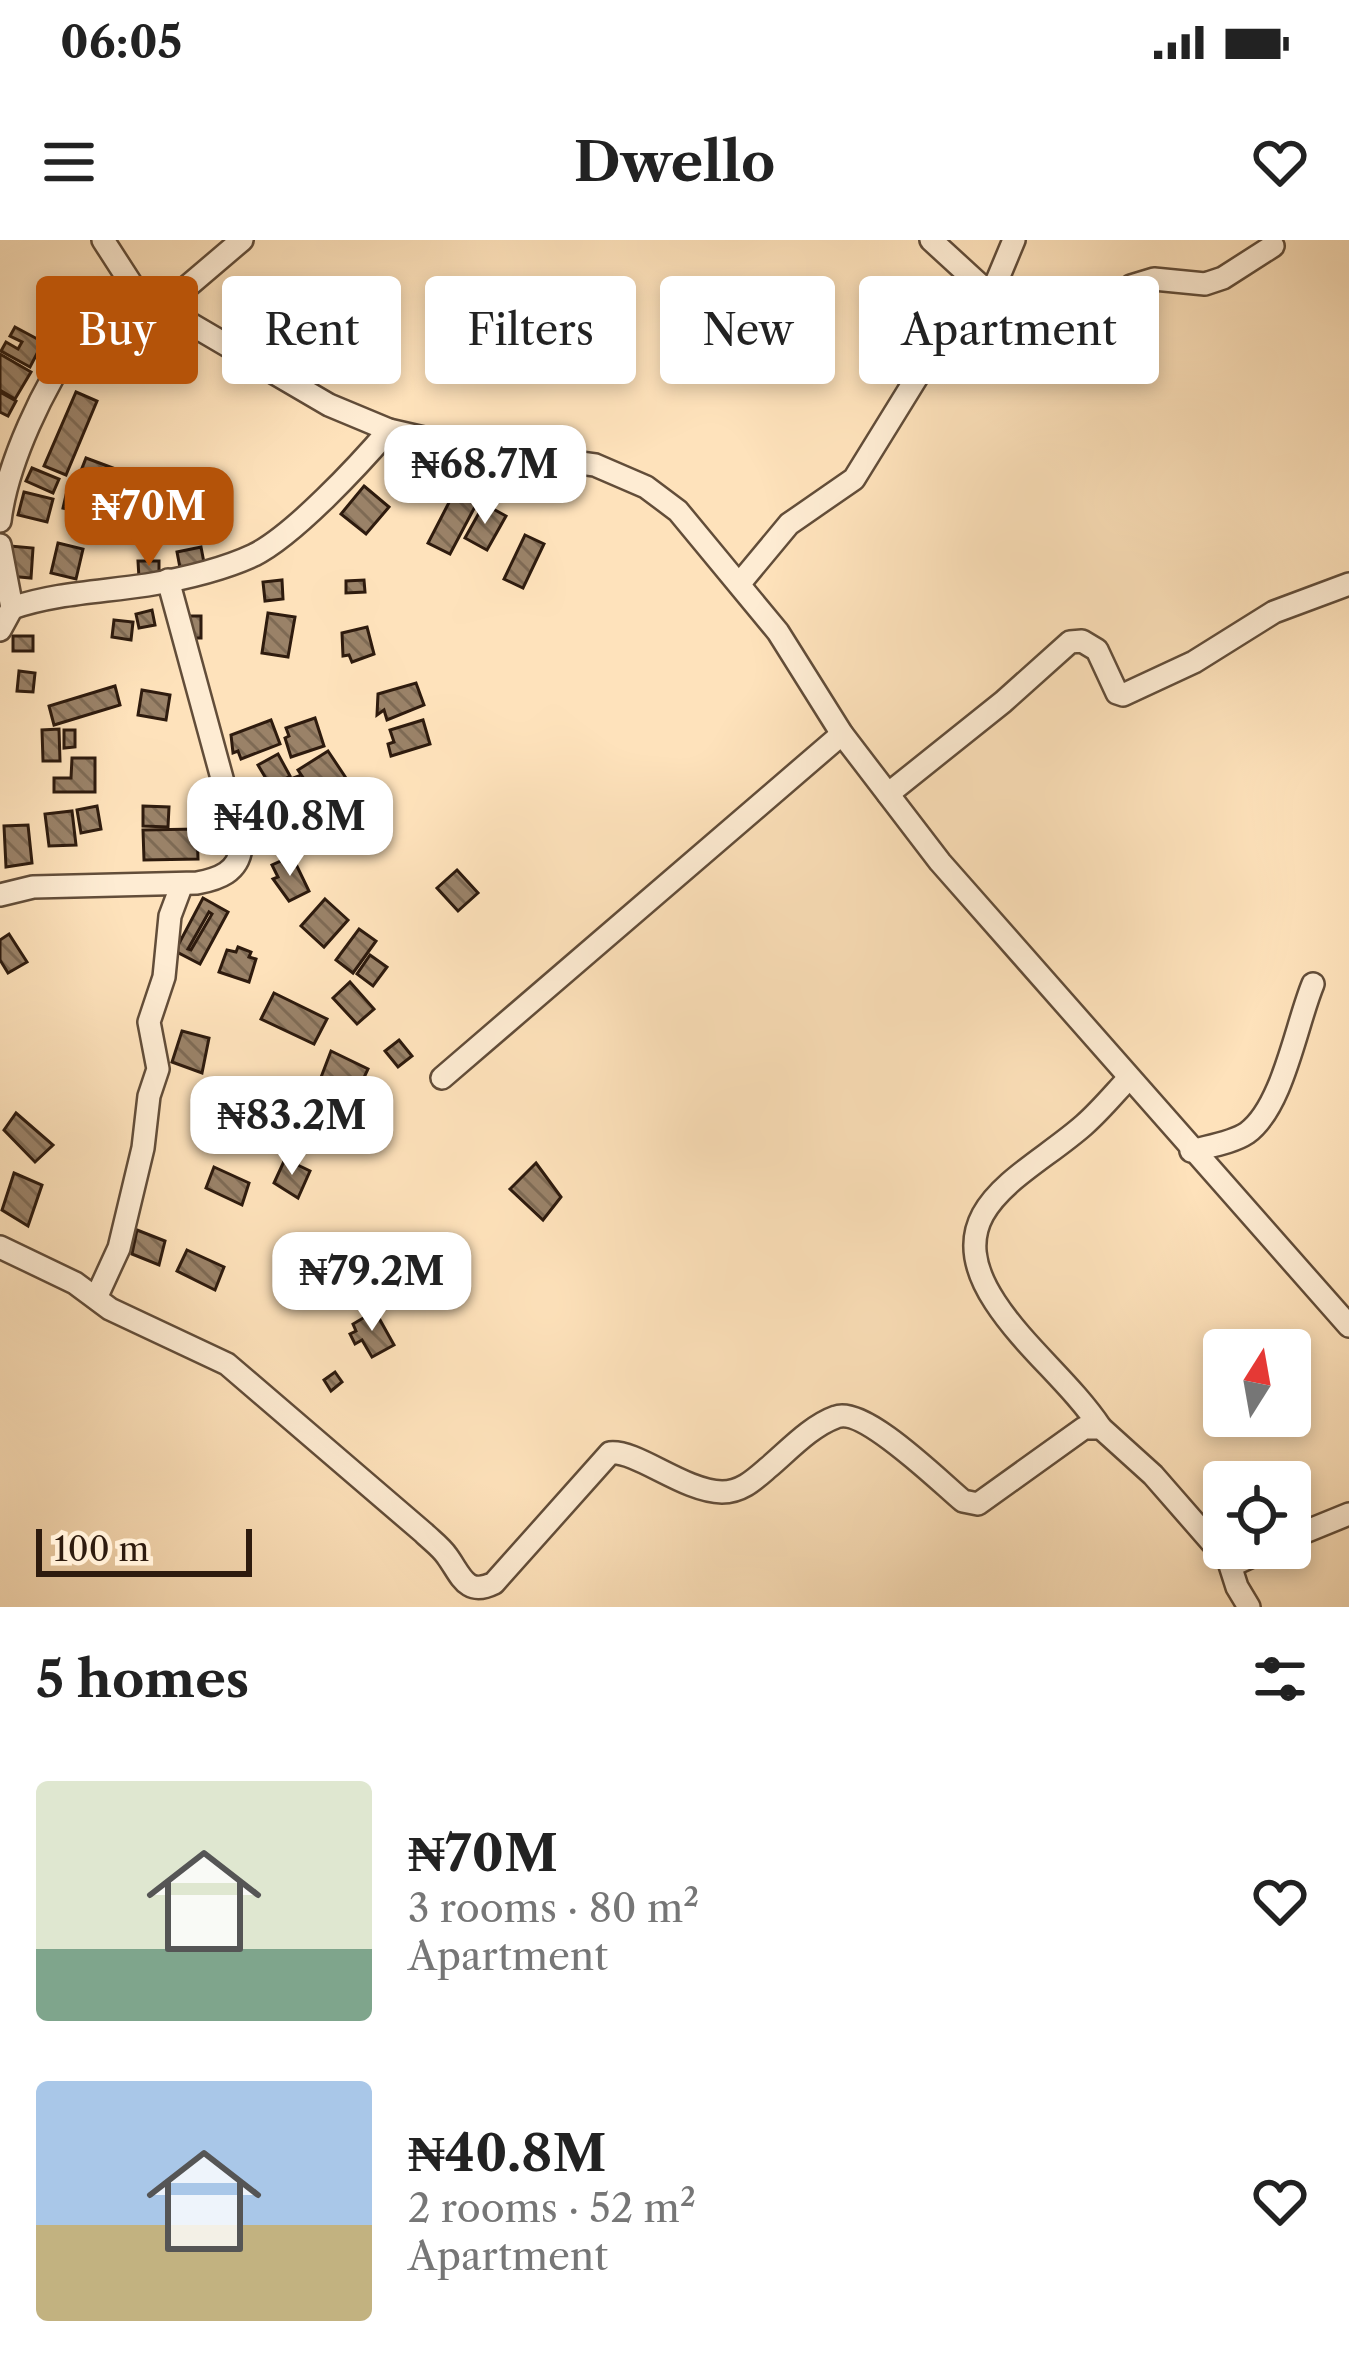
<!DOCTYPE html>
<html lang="en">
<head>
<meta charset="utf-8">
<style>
  body { margin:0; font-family:"Libre Caslon Text",serif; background:#f6f6f6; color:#222; height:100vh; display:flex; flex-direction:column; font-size:45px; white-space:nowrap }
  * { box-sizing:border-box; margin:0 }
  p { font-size:39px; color:#767676 }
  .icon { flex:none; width:66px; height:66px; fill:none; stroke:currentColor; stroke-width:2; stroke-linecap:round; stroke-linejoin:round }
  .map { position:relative; height:1367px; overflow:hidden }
  .drawer { display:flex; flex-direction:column; background:#fff; flex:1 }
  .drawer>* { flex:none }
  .top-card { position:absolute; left:36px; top:36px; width:1278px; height:108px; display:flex; gap:24px }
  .needle { width:78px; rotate:11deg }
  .buttons { position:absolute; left:1203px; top:1089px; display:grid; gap:24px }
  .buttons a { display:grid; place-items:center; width:108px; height:108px; border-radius:12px; background:#fff; box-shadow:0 6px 18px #0003; font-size:60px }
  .scale { position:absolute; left:36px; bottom:30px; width:216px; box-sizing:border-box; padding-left:12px; border:6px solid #2e1b0e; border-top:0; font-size:33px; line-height:42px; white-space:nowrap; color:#2e1b0e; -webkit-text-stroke:9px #feecd3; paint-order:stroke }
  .price { position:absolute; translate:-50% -102px; padding:0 27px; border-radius:24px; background:#fff; color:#222; font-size:39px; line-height:78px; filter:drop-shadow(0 3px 6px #0008) }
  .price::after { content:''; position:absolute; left:50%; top:72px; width:36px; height:27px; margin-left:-18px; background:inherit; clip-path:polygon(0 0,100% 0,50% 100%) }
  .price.selected { background:#b45309; color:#fff }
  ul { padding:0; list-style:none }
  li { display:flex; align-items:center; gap:36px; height:300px; padding:0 36px }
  li span { display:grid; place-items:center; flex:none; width:336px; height:240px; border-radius:12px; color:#555 }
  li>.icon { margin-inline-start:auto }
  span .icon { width:144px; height:144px; fill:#fffc; stroke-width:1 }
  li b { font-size:51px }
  h2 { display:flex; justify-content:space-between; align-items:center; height:144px; padding:0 36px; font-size:51px }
  .tag { padding:0 42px; border-radius:12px; background:#fff; box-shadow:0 6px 18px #0003; font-size:42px; line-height:108px }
  .tag.selected { background:#b45309; color:#fff }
  .status { display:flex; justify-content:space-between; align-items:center; height:84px; padding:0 60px; background:#fff; direction:ltr }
  .status svg { height:33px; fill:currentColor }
  header { display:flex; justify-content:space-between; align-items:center; height:156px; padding:0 36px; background:#fff; font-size:54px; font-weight:700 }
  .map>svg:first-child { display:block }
  .building { fill:url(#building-back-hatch); stroke:#2e1b0e; stroke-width:3; fill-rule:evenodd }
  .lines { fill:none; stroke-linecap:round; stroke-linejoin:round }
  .minor-casing { stroke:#624d39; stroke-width:26 }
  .minor { stroke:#feecd3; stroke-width:21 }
</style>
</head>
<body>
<div class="status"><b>06:05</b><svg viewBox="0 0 49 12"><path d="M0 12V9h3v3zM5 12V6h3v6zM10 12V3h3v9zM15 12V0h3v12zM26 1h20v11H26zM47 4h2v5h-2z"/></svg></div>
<header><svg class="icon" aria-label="menu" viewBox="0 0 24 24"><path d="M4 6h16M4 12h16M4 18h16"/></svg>Dwello<svg class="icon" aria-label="heart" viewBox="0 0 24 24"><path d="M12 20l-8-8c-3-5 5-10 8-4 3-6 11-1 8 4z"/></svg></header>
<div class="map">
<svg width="1349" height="1367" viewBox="0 0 1349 1367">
  <defs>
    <pattern id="building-back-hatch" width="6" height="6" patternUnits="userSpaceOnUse" patternTransform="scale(3)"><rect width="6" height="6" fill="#9a8268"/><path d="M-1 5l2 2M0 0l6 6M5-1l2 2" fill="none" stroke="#7e6a54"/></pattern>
  </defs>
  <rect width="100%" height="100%" fill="#fee2bb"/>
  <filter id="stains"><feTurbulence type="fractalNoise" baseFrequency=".00167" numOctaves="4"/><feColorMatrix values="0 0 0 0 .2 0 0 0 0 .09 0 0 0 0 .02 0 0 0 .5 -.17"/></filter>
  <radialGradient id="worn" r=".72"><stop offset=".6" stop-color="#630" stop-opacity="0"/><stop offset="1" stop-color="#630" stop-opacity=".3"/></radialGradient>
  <g class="building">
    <path d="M 129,75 L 137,83 L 115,108 L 106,101 Z"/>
    <path d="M 15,87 L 43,102 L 30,127 L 1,111 L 6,102 L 18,109 L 22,102 L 10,96 Z"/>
    <path d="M 95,94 L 105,101 L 94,117 L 84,109 Z"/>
    <path d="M 144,101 L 152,108 L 142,119 L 134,112 Z"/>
    <path d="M 124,102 L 133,109 L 110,139 L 101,132 Z"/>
    <path d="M 0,114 L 31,132 L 15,159 L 0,150 Z"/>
    <path d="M 0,152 L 16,161 L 8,176 L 0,172 Z"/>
    <path d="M 76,152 L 97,161 L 66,235 L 44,226 Z"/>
    <path d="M 86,218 L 153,243 L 144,267 L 77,241 Z"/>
    <path d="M 32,228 L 59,239 L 53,253 L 26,241 Z"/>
    <path d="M 181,237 L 219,252 L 212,269 L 175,254 Z"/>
    <path d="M 364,246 L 389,267 L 366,294 L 341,274 Z"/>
    <path d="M 457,247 L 479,259 L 450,314 L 428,303 Z"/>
    <path d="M 24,252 L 53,259 L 47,282 L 18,275 Z"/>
    <path d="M 66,255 L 89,261 L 85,273 L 63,268 Z"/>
    <path d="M 484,264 L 506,276 L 487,310 L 465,298 Z"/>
    <path d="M 116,271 L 138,276 L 133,298 L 111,293 Z"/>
    <path d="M 525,295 L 544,304 L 523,348 L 504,339 Z"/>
    <path d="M 58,303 L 83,309 L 76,339 L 51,333 Z"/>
    <path d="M 10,306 L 33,308 L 31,338 L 8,336 Z"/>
    <path d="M 201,307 L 205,328 L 181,333 L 177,312 Z"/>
    <path d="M 138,321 L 159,321 L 159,338 L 139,338 Z"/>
    <path d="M 282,340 L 283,359 L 265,361 L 263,342 Z"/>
    <path d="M 364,340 L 365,352 L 346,353 L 346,341 Z"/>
    <path d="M 152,370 L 155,385 L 139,388 L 136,374 Z"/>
    <path d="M 268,373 L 295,377 L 288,417 L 262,413 Z"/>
    <rect x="186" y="376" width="15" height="22"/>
    <path d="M 114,380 L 133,382 L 131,400 L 112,397 Z"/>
    <path d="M 367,387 L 374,414 L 352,422 L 349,415 L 343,416 L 342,393 Z"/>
    <rect x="13" y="396" width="20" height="15"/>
    <path d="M 19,431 L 35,433 L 33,452 L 17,451 Z"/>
    <path d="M 416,443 L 424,465 L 387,480 L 384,470 L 377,475 L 378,454 Z"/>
    <path d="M 115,446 L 120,465 L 54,485 L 49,466 Z"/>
    <path d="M 142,450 L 170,455 L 166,480 L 138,475 Z"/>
    <path d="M 315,478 L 324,506 L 291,517 L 285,498 L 289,496 L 286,488 Z"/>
    <path d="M 271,480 L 280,504 L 241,519 L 238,511 L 233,513 L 231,495 Z"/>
    <path d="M 423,480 L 430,504 L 391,516 L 388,504 L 394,502 L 390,490 Z"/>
    <path d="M 59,489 L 60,521 L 43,521 L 42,490 Z"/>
    <path d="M 64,490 L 75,490 L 75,507 L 64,508 Z"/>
    <path d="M 328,511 L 350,544 L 331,556 L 326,548 L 315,556 L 298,530 Z"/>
    <path d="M 278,514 L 290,536 L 271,547 L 258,525 Z"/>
    <path d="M 72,518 L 95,518 L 95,552 L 54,552 L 54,538 L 71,538 Z"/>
    <path d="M 299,536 L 311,568 L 298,574 L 285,541 Z"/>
    <path d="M 97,566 L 101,589 L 81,593 L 77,570 Z"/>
    <path d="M 143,566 L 169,567 L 168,587 L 143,586 Z"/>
    <path d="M 354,569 L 358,574 L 366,569 L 385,596 L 361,613 L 341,583 Z"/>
    <path d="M 72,571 L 76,605 L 49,606 L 45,574 Z"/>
    <path d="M 28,585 L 32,623 L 6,627 L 4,586 Z"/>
    <path d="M 197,589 L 198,619 L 144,620 L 143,590 Z"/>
    <path d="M 292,616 L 309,651 L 289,661 L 273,639 L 278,637 L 272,625 Z"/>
    <path d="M 457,630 L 478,653 L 458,671 L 437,648 Z"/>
    <path d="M 203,658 L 228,672 L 200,724 L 175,711 ZM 209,672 L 212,674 L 191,710 L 188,709 Z"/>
    <path d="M 325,659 L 348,680 L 324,707 L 301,686 Z"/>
    <path d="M 359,689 L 376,701 L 353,733 L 336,720 Z"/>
    <path d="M 9,694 L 27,722 L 8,733 L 0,720 L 0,700 Z"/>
    <path d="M 238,707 L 251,712 L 249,717 L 256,719 L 249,742 L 219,732 L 227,710 L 236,712 Z"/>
    <path d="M 370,715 L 387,727 L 373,746 L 357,734 Z"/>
    <path d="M 350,742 L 374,769 L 357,784 L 333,758 Z"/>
    <path d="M 274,753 L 327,779 L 314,804 L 261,779 Z"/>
    <path d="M 182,791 L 209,798 L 202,833 L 172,822 Z"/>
    <path d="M 399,800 L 412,816 L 398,827 L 385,811 Z"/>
    <path d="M 331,811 L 368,829 L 336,898 L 304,882 Z"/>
    <path d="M 16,873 L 53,905 L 35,922 L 4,890 Z"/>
    <path d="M 285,919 L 310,931 L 298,958 L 274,943 Z"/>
    <path d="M 536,923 L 561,957 L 543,980 L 510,949 Z"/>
    <path d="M 214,927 L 249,943 L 242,965 L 206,948 Z"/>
    <path d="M 14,933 L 42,945 L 28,986 L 2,970 Z"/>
    <path d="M 137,990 L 165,1001 L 159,1025 L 132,1014 Z"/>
    <path d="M 187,1010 L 224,1027 L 215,1050 L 177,1031 Z"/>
    <path d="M 283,1013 L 319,1022 L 313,1044 L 278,1035 Z"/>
    <path d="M 326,1019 L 345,1024 L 338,1054 L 318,1049 Z"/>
    <path d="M 375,1071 L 394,1105 L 372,1117 L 362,1100 L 355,1104 L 350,1094 L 356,1091 L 353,1084 Z"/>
    <path d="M 335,1132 L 342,1142 L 331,1151 L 324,1140 Z"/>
  </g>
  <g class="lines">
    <defs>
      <g id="minor">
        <path d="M 103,0 L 134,48 L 148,59 L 329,165 L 389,190 L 463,207 L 595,225 L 646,247 L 678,271 L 778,392 L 842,494 L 940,622 L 1349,1086"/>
        <path d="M 931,0 L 991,55 L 1072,69 L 1107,66 L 1131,46 L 1154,39 L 1205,44 L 1223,38 L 1273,6"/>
        <path d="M 161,69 L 242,0"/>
        <path d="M 0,281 C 7,223 44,145 78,98 C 92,77 114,63 134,48"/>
        <path d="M 0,305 L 12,368 L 0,390"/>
        <path d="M 740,343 L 789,284 L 854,239 L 922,129 L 991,55 L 1014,0"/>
        <path d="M 12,368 C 56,353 101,352 147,345 C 182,339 222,330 254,315 C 294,295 359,225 389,190"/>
        <path d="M 888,554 L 1003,462 L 1070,402 L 1082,401 L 1097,410 L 1117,453 L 1123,455 L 1194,422 L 1274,372 L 1349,344"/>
        <path d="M 0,655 L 33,647 L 197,643 C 219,639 238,632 241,608 L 168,340"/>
        <path d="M 442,838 L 842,494"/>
        <path d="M 1191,911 C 1209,906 1232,903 1247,893 C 1283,867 1296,785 1313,744"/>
        <path d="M 0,1007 L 75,1043 L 110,1069 L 227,1124 L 424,1293 C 431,1300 441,1307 447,1316 C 461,1335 466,1357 494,1343 L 610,1213 C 637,1210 683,1251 722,1252 C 742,1252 755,1239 769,1227 C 789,1210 811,1186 836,1177 C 864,1166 940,1242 963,1261 L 978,1264 L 1084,1188 L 1101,1188 L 1153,1235 L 1229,1322 L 1237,1323 L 1270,1308"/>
        <path d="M 96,1058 L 119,1008 L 143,908 L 149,856 L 158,829 L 149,782 L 164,737 L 170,676 L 182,644"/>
        <path d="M 1101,1188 C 1070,1142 1025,1108 995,1062 C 934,969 1025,937 1084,885 C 1100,871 1114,854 1128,839"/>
        <path d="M 1290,1298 L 1349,1274"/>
        <path d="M 1229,1322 L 1237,1347 L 1249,1367"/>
      </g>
    </defs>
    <use href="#minor" class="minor-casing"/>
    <use href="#minor" class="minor"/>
  </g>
  <rect width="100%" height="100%" filter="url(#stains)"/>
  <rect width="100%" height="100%" fill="url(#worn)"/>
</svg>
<div class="buttons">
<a><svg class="needle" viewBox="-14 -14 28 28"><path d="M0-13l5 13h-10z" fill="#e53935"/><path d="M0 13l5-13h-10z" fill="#767676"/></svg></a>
<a><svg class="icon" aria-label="locate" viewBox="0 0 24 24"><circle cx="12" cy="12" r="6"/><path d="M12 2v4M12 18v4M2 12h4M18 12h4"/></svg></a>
</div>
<div class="scale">100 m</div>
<b class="price" style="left:485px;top:287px">₦68.7M</b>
<b class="price selected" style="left:149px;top:329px">₦70M</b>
<b class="price" style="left:290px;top:639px">₦40.8M</b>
<b class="price" style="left:292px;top:938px">₦83.2M</b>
<b class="price" style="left:372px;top:1094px">₦79.2M</b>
<div class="top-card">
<a class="tag selected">Buy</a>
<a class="tag">Rent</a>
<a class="tag">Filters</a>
<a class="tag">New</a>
<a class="tag">Apartment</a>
</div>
</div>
<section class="drawer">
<h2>5 homes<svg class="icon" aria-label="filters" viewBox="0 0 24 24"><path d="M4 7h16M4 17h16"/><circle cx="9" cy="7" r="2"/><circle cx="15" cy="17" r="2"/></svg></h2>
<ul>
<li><span style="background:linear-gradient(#dfe7d0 70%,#7fa58c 0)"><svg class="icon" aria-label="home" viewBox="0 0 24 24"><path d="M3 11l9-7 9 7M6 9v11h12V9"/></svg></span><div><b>₦70M</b><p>3 rooms · 80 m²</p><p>Apartment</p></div><svg class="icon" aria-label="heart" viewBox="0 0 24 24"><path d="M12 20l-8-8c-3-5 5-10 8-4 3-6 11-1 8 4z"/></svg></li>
<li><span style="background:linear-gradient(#a9c7e8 60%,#c2b280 0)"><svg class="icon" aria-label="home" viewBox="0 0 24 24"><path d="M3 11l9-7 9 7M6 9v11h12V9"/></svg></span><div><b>₦40.8M</b><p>2 rooms · 52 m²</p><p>Apartment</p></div><svg class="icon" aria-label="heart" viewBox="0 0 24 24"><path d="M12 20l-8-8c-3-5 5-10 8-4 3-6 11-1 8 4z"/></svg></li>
</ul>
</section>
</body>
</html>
